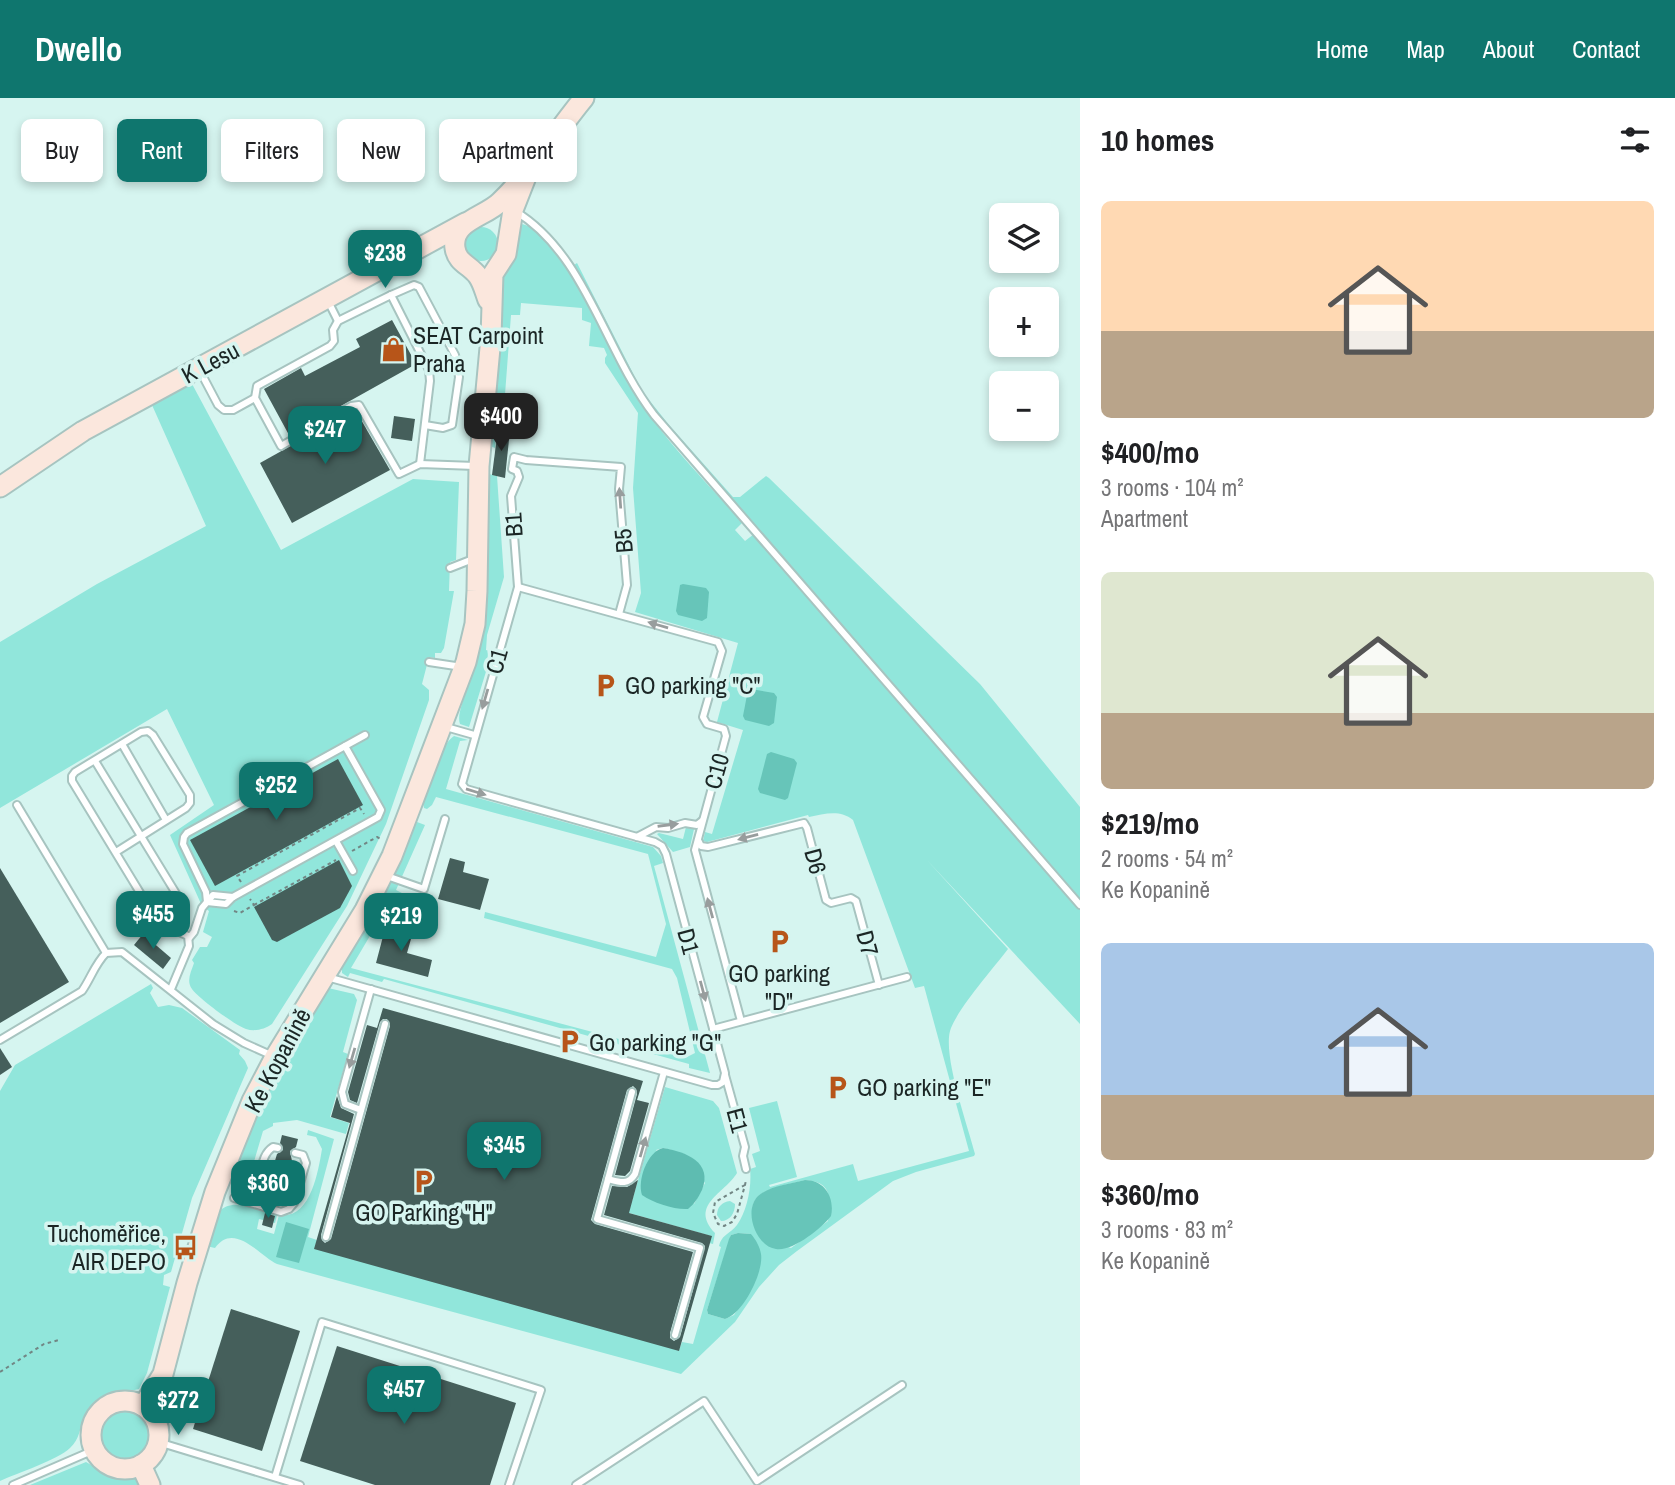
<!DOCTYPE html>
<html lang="en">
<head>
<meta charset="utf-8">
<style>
  body { margin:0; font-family:"Archivo Narrow",sans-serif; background:#f2f2f2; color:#202124; height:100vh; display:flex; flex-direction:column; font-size:26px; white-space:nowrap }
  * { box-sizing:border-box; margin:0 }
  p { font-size:23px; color:#757577 }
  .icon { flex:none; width:38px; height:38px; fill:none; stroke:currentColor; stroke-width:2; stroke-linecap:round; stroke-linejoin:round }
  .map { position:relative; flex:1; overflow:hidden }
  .side { display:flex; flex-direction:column; background:#fff; width:595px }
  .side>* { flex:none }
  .hud { position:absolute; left:21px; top:21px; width:665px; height:63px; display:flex; gap:14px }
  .fabs { position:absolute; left:989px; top:105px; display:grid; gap:14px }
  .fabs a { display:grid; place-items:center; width:70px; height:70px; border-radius:10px; background:#fff; box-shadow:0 4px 10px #0003; font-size:35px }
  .price { position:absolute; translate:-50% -60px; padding:0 16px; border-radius:14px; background:#0f766e; color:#fff; font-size:23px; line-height:46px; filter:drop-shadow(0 2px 4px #0008) }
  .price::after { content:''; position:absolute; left:50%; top:42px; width:21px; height:16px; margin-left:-10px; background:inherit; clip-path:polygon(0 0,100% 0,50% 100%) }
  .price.current { background:#222; color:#fff }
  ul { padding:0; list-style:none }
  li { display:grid; align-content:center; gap:14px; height:371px; padding:0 21px }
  li span { display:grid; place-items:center; height:217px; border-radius:10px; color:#555 }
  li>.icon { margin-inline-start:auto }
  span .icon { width:126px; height:126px; fill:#fffc; stroke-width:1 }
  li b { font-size:30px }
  h2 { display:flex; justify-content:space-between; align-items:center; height:84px; padding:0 21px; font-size:30px }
  .pill { padding:0 24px; border-radius:10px; background:#fff; box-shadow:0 4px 10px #0003; font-size:24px; line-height:63px }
  .pill.current { background:#0f766e; color:#fff }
  header { display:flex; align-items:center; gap:42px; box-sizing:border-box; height:98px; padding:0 35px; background:#0f766e; color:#fff }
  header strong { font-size:33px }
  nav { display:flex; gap:38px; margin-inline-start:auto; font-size:24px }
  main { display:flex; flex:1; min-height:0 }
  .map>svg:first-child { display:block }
  .green { fill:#91e6db; fill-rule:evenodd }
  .forest { fill:#5ebcb1 }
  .water { fill:#67c5b9 }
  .building { fill:#455f5b }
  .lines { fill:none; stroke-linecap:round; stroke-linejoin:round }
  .lane-casing { stroke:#a7c4c0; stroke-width:10 }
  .secondary-casing { stroke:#a7c4c0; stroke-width:23 }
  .path { stroke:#728684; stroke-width:2; stroke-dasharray:3.5 3.5; stroke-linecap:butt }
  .lane { stroke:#fff; stroke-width:6 }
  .secondary { stroke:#fbe7dd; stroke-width:19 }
  .oneway { fill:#989d9d }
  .labels { text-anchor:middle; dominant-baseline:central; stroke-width:7; stroke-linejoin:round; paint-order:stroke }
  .poi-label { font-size:24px; fill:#1b2625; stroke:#d6f5f0; text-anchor:start }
  .street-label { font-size:24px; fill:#1b2625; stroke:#d6f5f0 }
</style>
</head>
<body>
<header>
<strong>Dwello</strong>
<nav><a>Home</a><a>Map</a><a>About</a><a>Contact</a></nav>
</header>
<main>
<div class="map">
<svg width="1080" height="1387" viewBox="0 0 1080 1387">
  <rect width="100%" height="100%" fill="#d6f5f0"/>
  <g class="green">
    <path d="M 521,126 C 542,129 559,156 571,173 C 594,208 608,251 630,288 C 659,336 704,383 743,424 L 735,432 L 745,443 L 754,436 L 837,534 L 1080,812 L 1080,926 L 926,761 L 1008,851 C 992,872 960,908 951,930 C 941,954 968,1028 975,1056 L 974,1058 L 916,1074 L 893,1083 L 797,1153 L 779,1167 L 759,1189 L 735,1224 L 681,1276 L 277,1166 C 260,1158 234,1123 215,1150 L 206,1148 C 209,1138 211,1123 218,1115 C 231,1098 260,1112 277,1117 L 275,1125 L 259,1121 L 257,1131 L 274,1136 L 279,1117 C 310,1122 318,1075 322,1051 L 316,1039 L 307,1037 L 308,1032 L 334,1041 L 308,1139 L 317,1142 L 315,1150 L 679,1252 L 682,1244 L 693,1246 L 721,1149 L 719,1148 C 722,1136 730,1136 737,1127 C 747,1113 752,1088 750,1071 L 756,1069 L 752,1056 L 760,1053 L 749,1010 L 777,1003 L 797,1079 L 769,1087 L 770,1089 L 853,1066 L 858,1083 L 969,1053 L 924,888 L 915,890 L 853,722 C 840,711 824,716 809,719 L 808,717 L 707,744 L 703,743 L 705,734 L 712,736 L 743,632 L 717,624 L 738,545 L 635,514 L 641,495 L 633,390 L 638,315 L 605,265 L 605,260 L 607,257 L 604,250 L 589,248 L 591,225 L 582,222 L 582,210 L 521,205 L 520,217 L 511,217 L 503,323 L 498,323 L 495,350 L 490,348 L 497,179 L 518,128 ZM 805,1082 C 833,1084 830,1100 828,1123 L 791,1150 L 761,1141 C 737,1093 766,1092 805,1082 ZM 738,1135 L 751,1136 L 756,1182 L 734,1217 L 725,1221 L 708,1216 L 707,1212 L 731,1137 Z"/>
    <circle cx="481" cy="146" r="17"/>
    <path d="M 577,165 L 642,293 L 669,327 L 733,399 L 740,399 L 766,378 L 769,380 L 980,586 L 1080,709 L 1080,803 L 841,530 L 755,428 L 654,313 L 637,291 L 574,167 Z"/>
    <path d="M 191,284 L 281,452 L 413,381 L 459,384 L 456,462 L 450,464 L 449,493 L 454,493 L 444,550 L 441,555 L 435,555 L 435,560 L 429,559 L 422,586 L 429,592 L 429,602 L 386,726 L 347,808 L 272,926 C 265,931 255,934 246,931 C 236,928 198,900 192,891 C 186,883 191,874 194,865 L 192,862 L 200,849 L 207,849 L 212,839 L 203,834 L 209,813 L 202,808 L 170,737 L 214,707 L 167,611 L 0,710 L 0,544 L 97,486 L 206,428 L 152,307 Z"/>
    <path d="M 489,376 L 497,378 L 504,479 L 487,537 L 486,552 L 492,554 L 469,629 L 460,626 C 454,610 483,567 479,542 Z"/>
    <path d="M 454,638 L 468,642 L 460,643 L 446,691 L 653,749 L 661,758 L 663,765 L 654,768 L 710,975 L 689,970 L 689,966 L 384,881 L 382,884 L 350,875 L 348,879 L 342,875 L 342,869 L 387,788 L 417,724 L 425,727 L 396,792 L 410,799 L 394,797 L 351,870 L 687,959 L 695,955 L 677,880 L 672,871 L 484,820 L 485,814 L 656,859 L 666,826 L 648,756 L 436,699 L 432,707 L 427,711 L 424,710 C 419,696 441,646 454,638 Z"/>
    <path d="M 686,729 L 694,731 L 690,749 L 673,754 L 657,736 L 659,735 L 683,741 Z"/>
    <path d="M 151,886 L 153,890 L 150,895 L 158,909 L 169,907 L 182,910 L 240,952 L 239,956 L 245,963 L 248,970 L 192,1100 L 171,1174 L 164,1177 L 163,1187 L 170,1189 L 147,1275 L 139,1291 C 116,1296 96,1297 84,1321 C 79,1331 80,1341 70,1350 C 58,1362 17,1375 0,1383 L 0,993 L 15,967 Z"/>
    <path d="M 328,890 L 354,896 L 357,902 L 343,954 L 348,956 L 330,1019 L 349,1025 L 346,1036 L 297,1022 L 273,1025 L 273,1028 L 263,1033 L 248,1084 L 243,1092 L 235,1093 L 232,1089 C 234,1045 271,993 292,955 L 290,953 Z"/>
    <path d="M 665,989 L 713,1003 L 719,1010 L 737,1075 C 724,1096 689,1107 715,1135 L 713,1146 L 709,1145 L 711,1138 L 608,1109 L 632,1103 ZM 663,1050 L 672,1052 L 705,1085 L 694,1106 L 656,1052 Z"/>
    <path d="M 730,1103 L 735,1106 C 735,1115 730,1123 721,1123 L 717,1117 C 717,1109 722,1104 730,1103 Z"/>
    <circle cx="124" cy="1337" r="27"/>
    <path d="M 86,1364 L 109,1377 L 135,1381 L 141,1387 L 30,1387 Z"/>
  </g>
  <path class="forest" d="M 663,1050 C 686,1054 713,1064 702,1092 C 698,1100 695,1105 688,1111 C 675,1112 653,1105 642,1097 C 637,1083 647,1054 663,1050 Z"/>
  <g class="water">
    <path d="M 683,486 L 706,490 L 709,494 L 707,520 L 702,523 L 678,517 L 676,513 L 680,487 Z"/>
    <path d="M 751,591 L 774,595 L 777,599 L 774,625 L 769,628 L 745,622 L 743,618 L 748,592 Z"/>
    <path d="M 771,654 L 794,661 L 797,665 L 788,700 L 785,702 L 760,695 L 758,691 L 767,656 Z"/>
    <path d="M 805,1082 C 825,1082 835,1100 831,1118 C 822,1130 792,1154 776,1151 C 756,1148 743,1113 758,1098 C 769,1088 790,1086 805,1082 Z"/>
    <path d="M 286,1124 L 309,1131 L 299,1165 L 276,1159 Z"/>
    <path d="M 738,1135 L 751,1136 C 756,1142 760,1149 761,1156 C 764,1174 743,1216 725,1221 L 708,1216 L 707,1212 L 729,1141 L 731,1137 Z"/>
  </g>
  <g class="building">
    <path d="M 392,222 L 416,266 L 289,337 L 264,291 L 301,270 L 305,278 L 360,249 L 356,241 Z"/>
    <path d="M 353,313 L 356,313 L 390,372 L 292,425 L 260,365 Z"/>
    <path d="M 394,318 L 415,321 L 412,343 L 391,340 Z"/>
    <path d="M 498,331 L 510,332 L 505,380 L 492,377 Z"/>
    <path d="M 338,661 L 363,707 L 215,788 L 190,742 Z"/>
    <path d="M 450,760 L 465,764 L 463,774 L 489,781 L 480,812 L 438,801 Z"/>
    <path d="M 339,762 L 352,788 L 340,810 L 277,844 L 272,842 L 254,809 Z"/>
    <path d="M 0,770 L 69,884 L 0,925 Z"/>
    <path d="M 386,827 L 413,834 L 407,855 L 432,862 L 428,879 L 376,865 Z"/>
    <path d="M 143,836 L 171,860 L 163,871 L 134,847 Z"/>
    <path d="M 383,910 L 643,983 L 637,1002 L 649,1005 L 630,1073 L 625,1078 L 615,1077 L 637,996 L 636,991 L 633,988 L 627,992 L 591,1122 L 595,1126 L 693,1154 L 670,1235 L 670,1240 L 674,1243 L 680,1239 L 705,1148 L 702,1145 L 604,1117 L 612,1088 L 627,1089 L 638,1082 L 629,1115 L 712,1138 L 679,1253 L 314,1151 L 350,1025 L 331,1019 L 337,998 L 341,1010 L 354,1016 L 321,1137 L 322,1142 L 325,1145 L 331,1141 L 390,928 L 387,921 L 383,921 L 380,924 L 357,1005 L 350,1002 L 348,994 L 367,927 L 377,930 Z"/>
    <path d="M 0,950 L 12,969 L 0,977 Z"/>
    <path d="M 282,1037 L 298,1041 L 296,1049 L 290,1053 L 292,1063 L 286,1067 L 289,1073 L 288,1077 L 282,1081 L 285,1088 L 280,1108 L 263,1103 L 277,1056 L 283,1052 L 280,1045 Z"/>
    <path d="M 265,1115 L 275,1118 L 272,1130 L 262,1127 Z"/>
    <path d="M 231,1211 L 300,1233 L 262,1353 L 193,1331 Z"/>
    <path d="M 337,1248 L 516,1305 L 490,1387 L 375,1387 L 300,1363 Z"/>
  </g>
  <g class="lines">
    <defs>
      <g id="lane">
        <path d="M 515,113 C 586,156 604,252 654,317 L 1080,807"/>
        <path d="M 391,197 L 338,223 L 333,232 L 334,243 L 330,248 L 257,288 L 255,300 L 281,348 L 351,308 L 359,307 L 399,376 L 420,366 L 475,368"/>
        <path d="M 328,203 L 338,223"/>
        <path d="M 199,271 L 218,307 L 224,312 L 233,312 L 255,300"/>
        <path d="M 420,366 L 430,283 L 429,272 L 391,197 L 414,187 L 419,189 L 455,257 L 459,279 L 452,327 L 443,330 L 425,327"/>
        <path d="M 450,470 L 473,461"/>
        <path d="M 518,489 L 718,544 L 722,553 L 703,619 L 707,626 L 724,631 L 726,638 L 695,752 L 741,923"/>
        <path d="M 429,564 L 462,569"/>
        <path d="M 446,629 L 474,637"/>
        <path d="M 122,646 L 166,722"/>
        <path d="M 95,663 L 180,802"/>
        <path d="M 17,707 L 106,855"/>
        <path d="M 637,739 L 656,729 L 668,730 L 685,725 L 697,727 L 702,723"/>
        <path d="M 698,742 L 701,748 L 708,749 L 804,725 L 807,730 L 826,802 L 831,805 L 851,800 L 856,803 L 879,887"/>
        <path d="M 336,743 L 353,773"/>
        <path d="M 116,754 L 186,710 L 190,705 L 190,697 L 153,637 L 148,633 L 141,634 L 75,674 L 72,678 L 72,683 L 156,821 L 162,826 L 188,838 L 189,848 L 171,891"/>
        <path d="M 384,777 L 424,791 L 445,721"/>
        <path d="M 207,804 L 206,794 L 183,746 L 184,739 L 187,735 L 365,637"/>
        <path d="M 207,804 L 226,806 L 233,799 L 378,719 L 381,712 L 345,648"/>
        <path d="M 189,840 L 194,834 L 202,810 L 213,797 L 233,799"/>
        <path d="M 327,879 L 712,987 L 718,987 L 723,984 L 725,975 L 666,756 L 662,748 L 655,744 L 466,691 L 462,686 L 518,489 L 511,398 L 519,379 L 517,373 L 512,371 L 514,359 L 526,362 L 621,369 L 619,391 L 627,487 L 619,516"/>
        <path d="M 713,931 L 907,879"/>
        <path d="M 0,942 L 82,893 C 91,880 95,866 106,855 L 122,854 L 213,926 L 244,945 L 273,958"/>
        <path d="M 725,977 L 745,1049 L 743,1058 L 746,1071"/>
        <path d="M 632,994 L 597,1121 L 700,1150 L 675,1237"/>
        <path d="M 361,1012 L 345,1006 L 342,994 L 371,891"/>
        <path d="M 278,1050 L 273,1049 C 253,1062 270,1096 234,1100 L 281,1114 L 289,1111 L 294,1105 L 306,1065 L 303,1057 L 295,1055"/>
        <path d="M 291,1068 L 299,1071 L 302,1077"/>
        <path d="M 608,1081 C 619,1084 628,1088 635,1076 L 664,974"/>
        <path d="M 287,1083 L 295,1085 L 298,1092"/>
        <path d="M 326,1139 L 385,926"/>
        <path d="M 158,1344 L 300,1387"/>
        <path d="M 275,1379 L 322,1224 L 541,1292 L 509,1387"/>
        <path d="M 13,1387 L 94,1352"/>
        <path d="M 576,1387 L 704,1303 L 757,1383 L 902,1287"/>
      </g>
      <g id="secondary">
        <path d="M 488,202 C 485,194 483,185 478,178 C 470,167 457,165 455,150 C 451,123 485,119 500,104 C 532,73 556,34 584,0"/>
        <path d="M 0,389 L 83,333 L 465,125"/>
        <circle cx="125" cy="1337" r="34"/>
        <path d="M 143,1308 L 163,1276 L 187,1185 L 215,1094 L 252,1003 L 275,959 L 365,812 L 392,758 L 466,564 L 475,526 L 477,493 L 479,368 L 491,239 L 493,176 L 506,156 L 513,112 L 529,71"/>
        <path d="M 141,1367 L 150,1387"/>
      </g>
    </defs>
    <use href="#lane" class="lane-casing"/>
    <use href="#secondary" class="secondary-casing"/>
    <g class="path">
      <path d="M 352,753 L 377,739 L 381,741"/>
      <path d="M 241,784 L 237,778 L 360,710 L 364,716"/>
      <path d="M 254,807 L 336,762"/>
      <path d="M 234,813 L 240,815 L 254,807 L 250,801"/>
      <path d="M 745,1087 L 715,1104 L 713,1115 L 718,1126 L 724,1128 L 732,1124 L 737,1116 L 745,1087 L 746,1082"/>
      <path d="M 0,1274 L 44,1246 L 59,1242"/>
    </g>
    <use href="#lane" class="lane"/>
    <use href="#secondary" class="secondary"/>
  </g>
  <defs><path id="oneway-solid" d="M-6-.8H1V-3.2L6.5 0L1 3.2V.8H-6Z" transform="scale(1.75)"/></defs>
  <g class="oneway">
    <use href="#oneway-solid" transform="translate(620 400) rotate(-94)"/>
    <use href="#oneway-solid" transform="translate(658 527) rotate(-164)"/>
    <use href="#oneway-solid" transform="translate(485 601) rotate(106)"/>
    <use href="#oneway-solid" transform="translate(476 694) rotate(17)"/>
    <use href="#oneway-solid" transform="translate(668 727) rotate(-8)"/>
    <use href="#oneway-solid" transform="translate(748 739) rotate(165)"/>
    <use href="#oneway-solid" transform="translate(710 810) rotate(-105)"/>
    <use href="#oneway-solid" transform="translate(703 893) rotate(75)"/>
    <use href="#oneway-solid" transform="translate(352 960) rotate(106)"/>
    <use href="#oneway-solid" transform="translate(643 1049) rotate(-74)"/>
  </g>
  <defs>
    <symbol id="shop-bare" viewBox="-9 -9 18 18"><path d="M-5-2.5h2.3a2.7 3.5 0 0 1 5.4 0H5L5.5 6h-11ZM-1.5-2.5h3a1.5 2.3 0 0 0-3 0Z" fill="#b75519" stroke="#d6f5f0" stroke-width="2.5" paint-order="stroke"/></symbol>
    <symbol id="parking-bare" viewBox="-9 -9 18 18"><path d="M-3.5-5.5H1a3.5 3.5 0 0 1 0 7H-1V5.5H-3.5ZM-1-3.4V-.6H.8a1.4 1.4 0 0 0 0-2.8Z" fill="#b75519" stroke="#d6f5f0" stroke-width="2.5" paint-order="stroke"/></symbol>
    <symbol id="bus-bare" viewBox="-9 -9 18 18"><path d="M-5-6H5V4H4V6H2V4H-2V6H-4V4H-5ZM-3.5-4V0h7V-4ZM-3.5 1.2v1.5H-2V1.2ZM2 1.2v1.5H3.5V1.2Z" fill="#b75519" stroke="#d6f5f0" stroke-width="2.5" paint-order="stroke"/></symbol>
  </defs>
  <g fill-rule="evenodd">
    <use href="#shop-bare" x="376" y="234" width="35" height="35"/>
    <use href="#parking-bare" x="588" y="570" width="35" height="35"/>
    <use href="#parking-bare" x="762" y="826" width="35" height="35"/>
    <use href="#parking-bare" x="552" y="926" width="35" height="35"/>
    <use href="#parking-bare" x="820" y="972" width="35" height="35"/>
    <use href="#parking-bare" x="406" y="1066" width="35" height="35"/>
    <use href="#bus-bare" x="168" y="1132" width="35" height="35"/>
  </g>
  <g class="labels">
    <g class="poi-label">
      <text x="413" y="237">SEAT Carpoint<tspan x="413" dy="28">Praha</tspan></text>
      <text x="625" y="587">GO parking "C"</text>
      <text x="779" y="875" text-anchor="middle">GO parking<tspan x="779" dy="28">"D"</tspan></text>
      <text x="589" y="944">Go parking "G"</text>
      <text x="857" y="989">GO parking "E"</text>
      <text x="424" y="1114" text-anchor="middle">GO Parking "H"</text>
      <text x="166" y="1135" text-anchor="end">Tuchoměřice,<tspan x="166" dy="28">AIR DEPO</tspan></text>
    </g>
    <g class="street-label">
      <text transform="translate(210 264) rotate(-28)">K Lesu</text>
      <text transform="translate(513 427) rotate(-94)">B1</text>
      <text transform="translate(623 443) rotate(-95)">B5</text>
      <text transform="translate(496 563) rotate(-74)">C1</text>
      <text transform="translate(716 673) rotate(-74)">C10</text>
      <text transform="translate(816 763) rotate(75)">D6</text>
      <text transform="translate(689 843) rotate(75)">D1</text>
      <text transform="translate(868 845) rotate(75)">D7</text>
      <text transform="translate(277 962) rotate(-62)">Ke Kopanině</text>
      <text transform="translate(738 1022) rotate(75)">E1</text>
    </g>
  </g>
</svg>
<div class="fabs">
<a><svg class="icon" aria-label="layers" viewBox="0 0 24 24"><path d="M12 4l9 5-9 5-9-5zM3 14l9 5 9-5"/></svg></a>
<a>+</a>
<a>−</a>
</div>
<b class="price" style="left:385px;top:192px">$238</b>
<b class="price current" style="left:501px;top:355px">$400</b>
<b class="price" style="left:325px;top:368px">$247</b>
<b class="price" style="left:276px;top:724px">$252</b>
<b class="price" style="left:153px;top:853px">$455</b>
<b class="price" style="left:401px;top:855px">$219</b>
<b class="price" style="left:504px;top:1084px">$345</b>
<b class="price" style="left:268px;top:1122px">$360</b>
<b class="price" style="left:404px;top:1328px">$457</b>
<b class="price" style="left:178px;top:1339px">$272</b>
<div class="hud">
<a class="pill">Buy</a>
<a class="pill current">Rent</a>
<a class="pill">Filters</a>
<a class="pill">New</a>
<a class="pill">Apartment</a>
</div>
</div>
<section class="side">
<h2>10 homes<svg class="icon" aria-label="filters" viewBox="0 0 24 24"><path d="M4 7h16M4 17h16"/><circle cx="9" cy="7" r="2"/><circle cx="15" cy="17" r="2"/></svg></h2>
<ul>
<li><span style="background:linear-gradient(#ffd9b3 60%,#b9a48a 0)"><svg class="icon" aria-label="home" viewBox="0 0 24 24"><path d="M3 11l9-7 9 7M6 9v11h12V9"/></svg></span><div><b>$400/mo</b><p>3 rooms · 104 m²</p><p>Apartment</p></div></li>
<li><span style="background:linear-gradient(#dfe7d0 65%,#b9a48a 0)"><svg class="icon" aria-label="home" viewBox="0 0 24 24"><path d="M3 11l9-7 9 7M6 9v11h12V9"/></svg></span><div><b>$219/mo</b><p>2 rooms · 54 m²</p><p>Ke Kopanině</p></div></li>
<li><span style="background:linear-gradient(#a9c7e8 70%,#b9a48a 0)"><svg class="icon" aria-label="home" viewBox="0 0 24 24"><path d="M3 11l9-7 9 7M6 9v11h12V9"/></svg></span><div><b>$360/mo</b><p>3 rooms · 83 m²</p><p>Ke Kopanině</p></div></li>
</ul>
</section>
</main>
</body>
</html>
